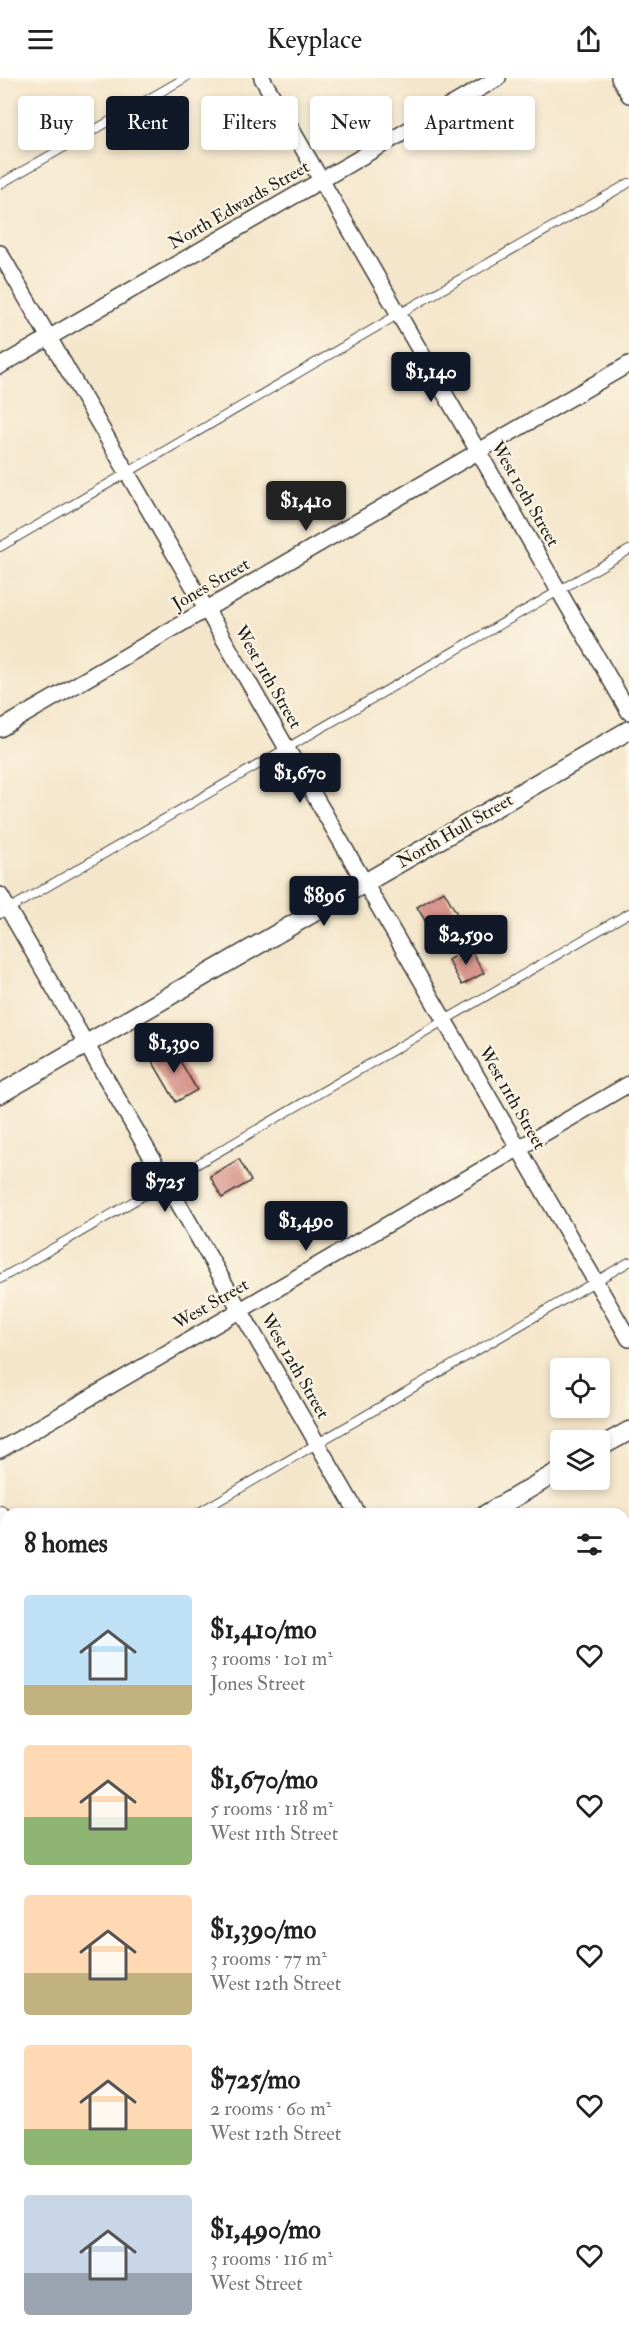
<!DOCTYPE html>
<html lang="en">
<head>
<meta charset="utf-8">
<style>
  body { margin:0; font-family:"IM FELL Double Pica",serif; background:#f6f6f6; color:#222; height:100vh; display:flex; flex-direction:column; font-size:22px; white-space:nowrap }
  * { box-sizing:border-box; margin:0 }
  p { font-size:20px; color:#767676 }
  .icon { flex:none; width:33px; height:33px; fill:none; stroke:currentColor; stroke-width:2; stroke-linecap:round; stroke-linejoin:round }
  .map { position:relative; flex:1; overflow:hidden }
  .sheet { position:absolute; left:0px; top:1430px; width:630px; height:836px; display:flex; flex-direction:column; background:#fff; border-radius:18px 18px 0 0; box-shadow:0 3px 9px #0003 }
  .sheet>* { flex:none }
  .hud { position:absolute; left:18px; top:18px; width:594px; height:54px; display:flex; gap:12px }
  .controls { position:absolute; left:550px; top:1280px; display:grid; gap:12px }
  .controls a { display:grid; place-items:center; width:60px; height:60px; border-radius:6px; background:#fff; box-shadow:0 3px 9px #0003; font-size:30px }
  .price { position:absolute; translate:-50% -51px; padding:0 14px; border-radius:6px; background:#111827; color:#fff; font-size:20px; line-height:39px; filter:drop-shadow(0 2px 3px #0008) }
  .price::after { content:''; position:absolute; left:50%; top:36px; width:18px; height:14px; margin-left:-9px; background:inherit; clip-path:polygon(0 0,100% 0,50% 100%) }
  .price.on { background:#222; color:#fff }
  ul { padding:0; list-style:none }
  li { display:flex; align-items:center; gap:18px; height:150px; padding:0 24px }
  li span { display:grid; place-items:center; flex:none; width:168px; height:120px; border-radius:6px; color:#555 }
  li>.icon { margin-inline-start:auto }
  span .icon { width:72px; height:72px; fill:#fffc; stroke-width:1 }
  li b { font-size:26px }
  h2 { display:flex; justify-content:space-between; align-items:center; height:72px; padding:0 24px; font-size:26px }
  .chip { padding:0 21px; border-radius:6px; background:#fff; box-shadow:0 3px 9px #0003; font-size:21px; line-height:54px }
  .chip.on { background:#111827; color:#fff }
  header { display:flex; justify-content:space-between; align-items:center; height:78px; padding:0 24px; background:#fff; font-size:27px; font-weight:600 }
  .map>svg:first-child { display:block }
  .green { fill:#91c272; stroke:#566f47; stroke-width:1.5 }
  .building { fill:#d7958b }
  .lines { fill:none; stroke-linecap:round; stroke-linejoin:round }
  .service-casing { stroke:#3c3a36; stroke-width:10 }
  .minor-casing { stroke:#3c3a36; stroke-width:18 }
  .tertiary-casing { stroke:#3c3a36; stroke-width:21 }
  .service { stroke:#fff; stroke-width:8 }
  .minor { stroke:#fff; stroke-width:15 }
  .tertiary { stroke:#fff; stroke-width:18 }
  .labels { text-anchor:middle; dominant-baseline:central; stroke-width:4.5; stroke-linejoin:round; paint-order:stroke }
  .street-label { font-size:18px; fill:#1c1c1c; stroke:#fcf5e5 }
</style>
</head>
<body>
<header><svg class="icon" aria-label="menu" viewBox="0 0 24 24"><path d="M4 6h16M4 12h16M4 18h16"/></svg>Keyplace<svg class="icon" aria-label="share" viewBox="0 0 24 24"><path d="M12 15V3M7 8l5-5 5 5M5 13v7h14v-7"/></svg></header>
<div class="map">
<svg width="629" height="2264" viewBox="0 0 629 2264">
  <rect width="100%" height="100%" fill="#fcf5e5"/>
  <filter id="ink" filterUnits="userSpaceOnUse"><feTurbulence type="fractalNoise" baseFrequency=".0167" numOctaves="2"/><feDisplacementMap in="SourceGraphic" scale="12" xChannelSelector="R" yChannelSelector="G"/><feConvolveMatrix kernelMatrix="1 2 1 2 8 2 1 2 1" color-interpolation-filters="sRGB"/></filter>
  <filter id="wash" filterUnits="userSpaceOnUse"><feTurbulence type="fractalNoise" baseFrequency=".008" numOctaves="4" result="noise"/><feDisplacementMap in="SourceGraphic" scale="24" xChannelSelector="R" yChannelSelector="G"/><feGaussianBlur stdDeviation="1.35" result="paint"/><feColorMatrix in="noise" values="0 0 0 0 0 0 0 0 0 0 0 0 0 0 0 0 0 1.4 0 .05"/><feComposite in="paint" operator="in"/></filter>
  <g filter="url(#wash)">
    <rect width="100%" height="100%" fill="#f4e6cb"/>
    <path class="green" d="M 0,1917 L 6,1928 L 6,2029 L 0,2018 Z"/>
    <g id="blocks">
      <g class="building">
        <path d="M 444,813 L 457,836 L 430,851 L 417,829 Z"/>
        <path d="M 469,869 L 484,895 L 462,907 L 448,882 Z"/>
        <path d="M 172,969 L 197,1012 L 176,1024 L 151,981 Z"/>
        <path d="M 239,1081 L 251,1103 L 222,1120 L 210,1098 Z"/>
      </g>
    </g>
  </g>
  <g filter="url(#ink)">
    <use href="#blocks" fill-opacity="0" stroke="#3c3a36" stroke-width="1.5"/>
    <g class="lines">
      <defs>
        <g id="service">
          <path d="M 0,106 L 185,0"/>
          <path d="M 0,469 L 399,236 L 629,105"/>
          <path d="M 0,836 L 629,472"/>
          <path d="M 0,1201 L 629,835"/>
          <path d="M 196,1436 L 629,1184"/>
          <path d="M 624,1524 L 629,1520"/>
          <path d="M 0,1550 L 6,1546"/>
          <path d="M 0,1876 L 6,1886"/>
          <path d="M 277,2264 L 285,2259"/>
        </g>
        <g id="minor">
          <path d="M 262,0 L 629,634"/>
          <path d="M 619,0 L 629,17"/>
          <path d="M 0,175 L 629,1261"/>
          <path d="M 0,288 L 498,0"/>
          <path d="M 0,651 L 629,286"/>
          <path d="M 0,817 L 358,1436"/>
          <path d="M 0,1372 L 629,1006"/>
          <path d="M 0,1435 L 6,1445"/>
          <path d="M 624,1982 L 629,1979"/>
          <path d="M 624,2036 L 629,2045"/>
          <path d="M 470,2259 L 473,2264"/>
        </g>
        <g id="tertiary">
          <path d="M 0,1016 L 629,652"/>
          <path d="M 600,1369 L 629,1353"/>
          <path d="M 486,1436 L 561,1392"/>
          <path d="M 0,1717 L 6,1713"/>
        </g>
      </defs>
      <use href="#service" class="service-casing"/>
      <use href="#minor" class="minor-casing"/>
      <use href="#tertiary" class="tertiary-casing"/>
      <use href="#service" class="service"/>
      <use href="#minor" class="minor"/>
      <use href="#tertiary" class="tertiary"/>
    </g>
  </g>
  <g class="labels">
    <g class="street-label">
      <text transform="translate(239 127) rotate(-30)">North Edwards Street</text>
      <text transform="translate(525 416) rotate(60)">West 10th Street</text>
      <text transform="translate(211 506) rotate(-30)">Jones Street</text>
      <text transform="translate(268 599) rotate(60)">West 11th Street</text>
      <text transform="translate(455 753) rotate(-30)">North Hull Street</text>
      <text transform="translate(512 1020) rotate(60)">West 11th Street</text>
      <text transform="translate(211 1226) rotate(-30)">West Street</text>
      <text transform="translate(295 1288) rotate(60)">West 12th Street</text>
    </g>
  </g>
</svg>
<div class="controls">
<a><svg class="icon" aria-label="locate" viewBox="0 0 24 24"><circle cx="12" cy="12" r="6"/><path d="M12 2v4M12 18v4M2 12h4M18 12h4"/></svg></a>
<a><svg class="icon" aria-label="layers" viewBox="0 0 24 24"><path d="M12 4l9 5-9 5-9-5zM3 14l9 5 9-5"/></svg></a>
</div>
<b class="price" style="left:431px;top:325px">$1,140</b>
<b class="price on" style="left:306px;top:454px">$1,410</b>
<b class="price" style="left:300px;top:726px">$1,670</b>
<b class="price" style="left:324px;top:849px">$896</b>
<b class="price" style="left:466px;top:888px">$2,590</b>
<b class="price" style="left:174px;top:996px">$1,390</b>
<b class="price" style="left:165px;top:1135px">$725</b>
<b class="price" style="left:306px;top:1174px">$1,490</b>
<div class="hud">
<a class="chip">Buy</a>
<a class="chip on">Rent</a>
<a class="chip">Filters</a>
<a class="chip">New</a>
<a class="chip">Apartment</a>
</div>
<section class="sheet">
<h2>8 homes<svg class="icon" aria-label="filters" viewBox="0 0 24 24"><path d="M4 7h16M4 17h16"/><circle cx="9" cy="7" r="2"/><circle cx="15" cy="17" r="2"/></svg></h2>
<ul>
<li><span style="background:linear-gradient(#bfe0f5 75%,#c2b280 0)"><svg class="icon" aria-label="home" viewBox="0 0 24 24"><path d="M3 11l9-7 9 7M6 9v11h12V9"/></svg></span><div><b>$1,410/mo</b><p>3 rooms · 101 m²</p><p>Jones Street</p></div><svg class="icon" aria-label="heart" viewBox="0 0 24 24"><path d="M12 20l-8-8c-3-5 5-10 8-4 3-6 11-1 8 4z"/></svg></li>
<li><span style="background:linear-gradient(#ffd9b3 60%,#8fb573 0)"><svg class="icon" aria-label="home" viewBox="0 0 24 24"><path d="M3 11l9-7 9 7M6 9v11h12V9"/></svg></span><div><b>$1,670/mo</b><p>5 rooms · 118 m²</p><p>West 11th Street</p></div><svg class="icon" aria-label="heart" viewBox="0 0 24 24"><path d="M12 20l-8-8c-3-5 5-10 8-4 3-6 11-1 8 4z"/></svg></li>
<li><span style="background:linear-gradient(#ffd9b3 65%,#c2b280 0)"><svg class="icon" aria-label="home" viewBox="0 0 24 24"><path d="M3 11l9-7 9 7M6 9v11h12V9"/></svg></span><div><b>$1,390/mo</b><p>3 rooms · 77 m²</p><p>West 12th Street</p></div><svg class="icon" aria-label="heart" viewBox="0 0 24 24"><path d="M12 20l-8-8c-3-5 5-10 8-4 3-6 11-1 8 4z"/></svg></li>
<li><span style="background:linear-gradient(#ffd9b3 70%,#8fb573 0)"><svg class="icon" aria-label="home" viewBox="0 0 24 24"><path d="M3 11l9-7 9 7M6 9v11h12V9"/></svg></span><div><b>$725/mo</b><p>2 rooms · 60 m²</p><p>West 12th Street</p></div><svg class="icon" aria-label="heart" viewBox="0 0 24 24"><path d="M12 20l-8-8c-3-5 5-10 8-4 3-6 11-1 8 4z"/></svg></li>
<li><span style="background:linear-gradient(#c9d6e8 65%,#9aa5b1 0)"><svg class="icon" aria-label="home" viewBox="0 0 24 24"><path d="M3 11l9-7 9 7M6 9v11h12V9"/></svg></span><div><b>$1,490/mo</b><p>3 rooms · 116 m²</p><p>West Street</p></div><svg class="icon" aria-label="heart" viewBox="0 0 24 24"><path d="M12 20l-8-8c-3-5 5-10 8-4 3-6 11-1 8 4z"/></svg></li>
</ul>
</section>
</div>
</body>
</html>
